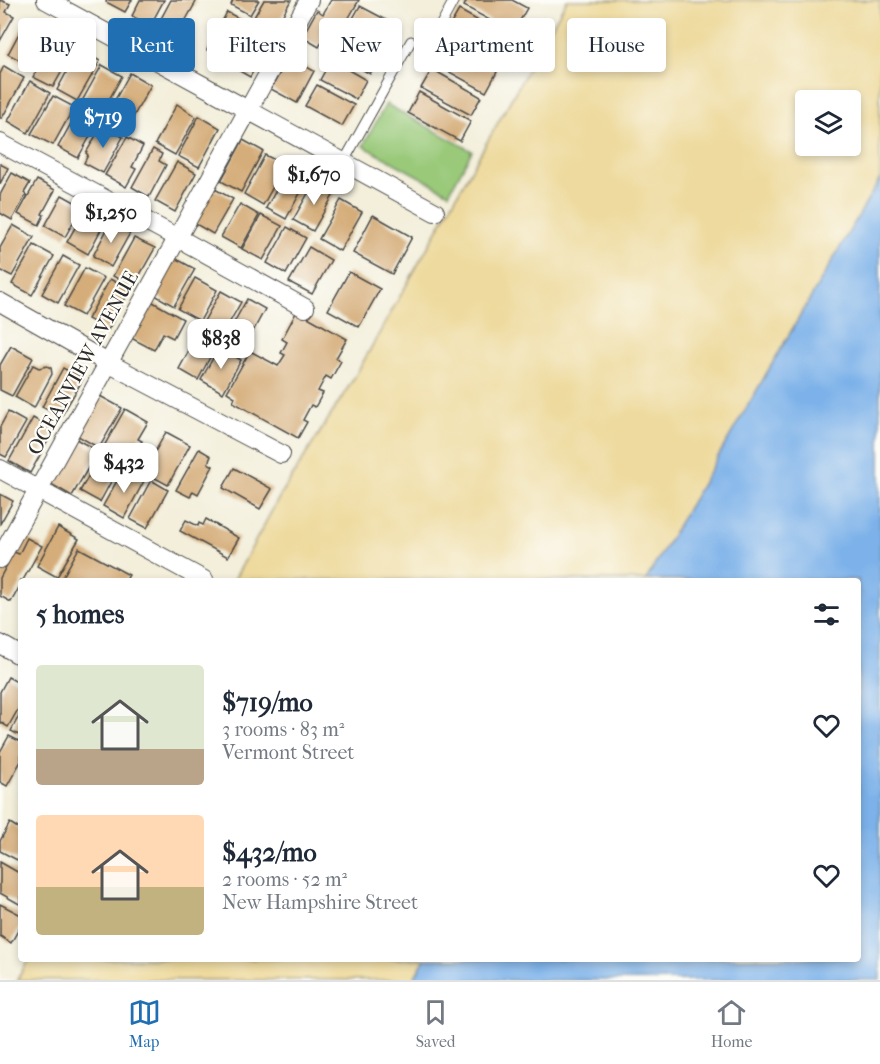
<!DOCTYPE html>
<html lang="en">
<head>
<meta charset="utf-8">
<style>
  body { margin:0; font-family:"IM FELL French Canon",serif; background:#f6f6f7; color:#1f2937; height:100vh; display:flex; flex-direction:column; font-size:22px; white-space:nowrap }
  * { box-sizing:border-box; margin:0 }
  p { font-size:20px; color:#747a83 }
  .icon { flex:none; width:33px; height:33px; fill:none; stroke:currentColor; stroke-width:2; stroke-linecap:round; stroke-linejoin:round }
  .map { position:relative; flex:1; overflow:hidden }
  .panel { position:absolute; left:18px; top:578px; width:843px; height:384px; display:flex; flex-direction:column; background:#fff; border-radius:6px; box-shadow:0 3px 9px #0003 }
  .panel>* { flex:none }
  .hud { position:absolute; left:18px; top:18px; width:844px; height:54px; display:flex; gap:12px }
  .buttons { position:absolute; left:795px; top:90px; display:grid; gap:12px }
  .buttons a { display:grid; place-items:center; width:66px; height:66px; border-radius:6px; background:#fff; box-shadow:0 3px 9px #0003; font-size:30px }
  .price { position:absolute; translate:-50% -51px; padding:0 14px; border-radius:12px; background:#fff; color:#222; font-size:20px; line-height:39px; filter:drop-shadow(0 2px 3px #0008) }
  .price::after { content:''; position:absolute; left:50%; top:36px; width:18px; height:14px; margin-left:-9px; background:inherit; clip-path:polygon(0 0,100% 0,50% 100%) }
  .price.selected { background:#1f6fb2; color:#fff }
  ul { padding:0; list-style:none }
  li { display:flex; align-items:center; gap:18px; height:150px; padding:0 18px }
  li span { display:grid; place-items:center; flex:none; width:168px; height:120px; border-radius:6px; color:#555 }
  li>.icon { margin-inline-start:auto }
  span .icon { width:72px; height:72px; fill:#fffc; stroke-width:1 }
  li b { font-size:26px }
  h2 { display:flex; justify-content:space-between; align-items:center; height:72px; padding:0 18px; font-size:26px }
  .chip { padding:0 21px; border-radius:6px; background:#fff; box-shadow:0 3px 9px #0003; font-size:21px; line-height:54px }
  .chip.selected { background:#1f6fb2; color:#fff }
  .tabs { display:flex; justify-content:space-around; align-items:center; height:84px; border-top:2px solid #e0e1e3; background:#fff; font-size:16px; color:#747a83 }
  .tabs a { display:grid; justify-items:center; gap:3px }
  .tabs .selected { color:#1f6fb2 }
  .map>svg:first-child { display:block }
  .green { fill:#99c979; stroke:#627a52; stroke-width:1.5 }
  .sand { fill:#eeda9e; stroke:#8c8264; stroke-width:1.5; fill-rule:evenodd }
  .water { fill:#7bb1e9; stroke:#536e8a; stroke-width:1.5 }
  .building { fill:#d5ad7a }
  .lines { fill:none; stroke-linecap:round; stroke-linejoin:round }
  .service-casing { stroke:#494845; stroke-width:11 }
  .minor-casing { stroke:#494845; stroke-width:20 }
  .service { stroke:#fff; stroke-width:9 }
  .minor { stroke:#fff; stroke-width:18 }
  .labels { text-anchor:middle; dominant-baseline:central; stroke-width:4.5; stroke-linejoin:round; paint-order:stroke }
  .street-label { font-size:20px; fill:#2b2b2b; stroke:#fdfcf7 }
</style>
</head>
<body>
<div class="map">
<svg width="880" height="980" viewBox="0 0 880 980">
  <rect width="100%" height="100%" fill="#fdfcf7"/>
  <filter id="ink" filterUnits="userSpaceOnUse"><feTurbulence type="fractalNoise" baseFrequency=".0167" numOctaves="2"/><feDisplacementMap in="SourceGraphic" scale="12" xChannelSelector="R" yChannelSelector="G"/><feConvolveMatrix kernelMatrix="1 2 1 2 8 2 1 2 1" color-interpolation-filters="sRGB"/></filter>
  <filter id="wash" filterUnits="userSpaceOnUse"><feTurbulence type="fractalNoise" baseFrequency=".008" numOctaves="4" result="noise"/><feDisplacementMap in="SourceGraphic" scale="24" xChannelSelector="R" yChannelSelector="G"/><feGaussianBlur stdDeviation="1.35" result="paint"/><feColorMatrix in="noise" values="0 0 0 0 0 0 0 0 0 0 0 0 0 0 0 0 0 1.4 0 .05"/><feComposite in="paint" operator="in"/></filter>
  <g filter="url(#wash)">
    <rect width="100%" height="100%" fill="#f3efdb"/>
    <path class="green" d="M 386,104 L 472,151 L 449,193 L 363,146 Z"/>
    <g class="sand">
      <path d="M 567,0 L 880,0 L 880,179 L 646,580 L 234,580 L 280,496 L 354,378 ZM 806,100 L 850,100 L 850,146 L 806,146 Z"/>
      <path d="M 29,959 L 425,959 L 413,980 L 17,980 Z"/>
    </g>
    <path class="water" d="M 880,179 L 880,980 L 413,980 L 425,959 L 858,958 L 858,580 L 646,580 Z"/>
    <g id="blocks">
      <g class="building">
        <path d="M 0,0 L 10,4 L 6,12 L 14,16 L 0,41 Z"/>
        <path d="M 107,0 L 132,0 L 125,12 L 106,2 Z"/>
        <path d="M 140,0 L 164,0 L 150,26 L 132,16 Z"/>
        <path d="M 171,0 L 197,0 L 175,39 L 156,28 Z"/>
        <path d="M 233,0 L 259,0 L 250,15 L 231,5 Z"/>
        <path d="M 264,0 L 291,0 L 274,31 L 253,19 Z"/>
        <path d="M 331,0 L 359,0 L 343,28 L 333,22 L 319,47 L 302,37 L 317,10 L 323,14 Z"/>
        <path d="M 467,0 L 512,0 L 527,8 L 513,33 L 464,6 Z"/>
        <path d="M 360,6 L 398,26 L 386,48 L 348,27 Z"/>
        <path d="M 459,10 L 509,38 L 495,62 L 445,34 Z"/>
        <path d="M 227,12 L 247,23 L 226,61 L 207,50 Z"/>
        <path d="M 25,22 L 43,32 L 25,63 L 8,54 Z"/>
        <path d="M 252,24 L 273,36 L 250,77 L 229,65 Z"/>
        <path d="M 345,33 L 382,53 L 370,74 L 334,54 Z"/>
        <path d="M 54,39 L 59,42 L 60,41 L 74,50 L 53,87 L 33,77 Z"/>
        <path d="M 444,43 L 497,72 L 486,92 L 433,63 Z"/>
        <path d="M 79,49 L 100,61 L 77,101 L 57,90 Z"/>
        <path d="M 289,57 L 314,71 L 297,103 L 271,89 Z"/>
        <path d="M 331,60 L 366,80 L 356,99 L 320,80 Z"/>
        <path d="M 102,65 L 122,76 L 101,114 L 81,103 Z"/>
        <path d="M 4,66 L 24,78 L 2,118 L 0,118 L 0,74 Z"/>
        <path d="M 432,69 L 481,97 L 471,115 L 421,88 Z"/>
        <path d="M 130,73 L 151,85 L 127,128 L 106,116 Z"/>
        <path d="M 30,81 L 50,93 L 28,133 L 8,121 Z"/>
        <path d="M 317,85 L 354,105 L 342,126 L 305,106 Z"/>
        <path d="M 419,92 L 471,121 L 460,141 L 408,113 Z"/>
        <path d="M 53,96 L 74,107 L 53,145 L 31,134 Z"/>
        <path d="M 177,104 L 196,117 L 175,155 L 155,144 Z"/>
        <path d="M 79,109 L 99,120 L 78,158 L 58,147 Z"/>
        <path d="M 199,116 L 220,128 L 199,167 L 178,156 Z"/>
        <path d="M 102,125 L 123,137 L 103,173 L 84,163 L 88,155 L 86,153 Z"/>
        <path d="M 127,137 L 143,146 L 132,167 L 136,169 L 126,187 L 105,175 Z"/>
        <path d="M 243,140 L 263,151 L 241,192 L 221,181 Z"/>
        <path d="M 153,149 L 162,154 L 159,161 L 166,165 L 149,197 L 132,187 Z"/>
        <path d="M 265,155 L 285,165 L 263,205 L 244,194 Z"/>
        <path d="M 177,162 L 196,173 L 175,212 L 155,201 Z"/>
        <path d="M 0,164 L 8,168 L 0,184 Z"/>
        <path d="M 12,173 L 30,183 L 24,193 L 26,195 L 12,220 L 0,213 L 0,195 Z"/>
        <path d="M 286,173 L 305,184 L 286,219 L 266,208 Z"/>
        <path d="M 37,180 L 55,190 L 42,214 L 44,215 L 39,225 L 18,214 Z"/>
        <path d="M 315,181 L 335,192 L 313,231 L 293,220 Z"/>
        <path d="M 213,188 L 233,199 L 213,234 L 194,223 Z"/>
        <path d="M 62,195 L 82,206 L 65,237 L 45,226 Z"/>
        <path d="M 341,200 L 362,212 L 340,251 L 319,239 Z"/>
        <path d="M 240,204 L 259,215 L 241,248 L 221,237 Z"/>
        <path d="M 86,208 L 106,220 L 88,254 L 67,242 Z"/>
        <path d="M 261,215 L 282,226 L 263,260 L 242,249 Z"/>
        <path d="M 373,215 L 412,237 L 392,274 L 353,253 Z"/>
        <path d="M 111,222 L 130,233 L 111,267 L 93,256 Z"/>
        <path d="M 13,225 L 34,237 L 12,276 L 0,270 L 0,248 Z"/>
        <path d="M 287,227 L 306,238 L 286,274 L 267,263 Z"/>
        <path d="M 134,238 L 155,248 L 133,287 L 113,276 Z"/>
        <path d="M 34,245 L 54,256 L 32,295 L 12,284 Z"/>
        <path d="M 309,247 L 331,260 L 312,294 L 289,282 Z"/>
        <path d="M 63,256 L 79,265 L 58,303 L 42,294 Z"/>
        <path d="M 173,257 L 195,269 L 174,306 L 153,294 Z"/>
        <path d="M 85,268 L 104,278 L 83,316 L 64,306 Z"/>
        <path d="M 349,272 L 380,289 L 359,327 L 328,310 Z"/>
        <path d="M 195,278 L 217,290 L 200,321 L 178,309 Z"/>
        <path d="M 110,279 L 130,290 L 108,330 L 88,319 Z"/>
        <path d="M 221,291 L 241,302 L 223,334 L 203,323 Z"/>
        <path d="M 247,299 L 265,309 L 245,346 L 227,335 Z"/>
        <path d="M 151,301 L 183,319 L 173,338 L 163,333 L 154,350 L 131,338 Z"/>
        <path d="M 297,311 L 347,339 L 336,358 L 341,361 L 331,379 L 326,376 L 318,391 L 323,393 L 315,407 L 311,405 L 303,420 L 307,422 L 298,438 L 233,402 L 235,397 L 227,392 L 250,351 L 278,366 L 285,355 L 281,353 L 287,342 L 282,339 Z"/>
        <path d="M 199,332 L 218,342 L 198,380 L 179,369 Z"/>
        <path d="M 11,346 L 33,358 L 12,396 L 0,390 L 0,365 Z"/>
        <path d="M 219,347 L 241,360 L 223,393 L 201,380 Z"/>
        <path d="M 33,365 L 39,368 L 47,366 L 51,368 L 52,374 L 34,408 L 15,397 Z"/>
        <path d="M 63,368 L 83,379 L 61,417 L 42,407 Z"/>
        <path d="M 100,396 L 122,408 L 99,448 L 78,436 Z"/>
        <path d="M 125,409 L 148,422 L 138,439 L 142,441 L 133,456 L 128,453 L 125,460 L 103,448 Z"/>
        <path d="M 8,412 L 26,422 L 6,457 L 0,454 L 0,427 Z"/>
        <path d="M 33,418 L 54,430 L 30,473 L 9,461 Z"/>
        <path d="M 166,432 L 190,445 L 168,485 L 144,472 Z"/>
        <path d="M 76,439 L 98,451 L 72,496 L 51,484 Z"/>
        <path d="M 199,449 L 211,456 L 208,463 L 213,466 L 198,494 L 193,491 L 190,497 L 176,490 Z"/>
        <path d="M 102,453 L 121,463 L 100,502 L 80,491 Z"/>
        <path d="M 234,468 L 272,489 L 260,509 L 223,488 Z"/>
        <path d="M 123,470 L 144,481 L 124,518 L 103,506 Z"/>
        <path d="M 151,480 L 168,490 L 147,528 L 130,519 Z"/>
        <path d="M 0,494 L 13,501 L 0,524 Z"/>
        <path d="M 206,519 L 239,538 L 228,557 L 180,531 L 186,520 L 198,526 L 199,523 L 203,525 Z"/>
        <path d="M 58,527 L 79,539 L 57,577 L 37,566 Z"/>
        <path d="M 27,538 L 42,546 L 23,580 L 21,580 L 21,584 L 11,602 L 0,596 L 0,578 L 14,552 L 19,554 Z"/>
        <path d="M 79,548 L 129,575 L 126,580 L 70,580 L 63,577 Z"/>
        <path d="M 8,677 L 21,684 L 21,704 L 8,727 L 0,722 L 0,692 Z"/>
        <path d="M 21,712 L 21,736 L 11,731 Z"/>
        <path d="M 9,736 L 21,742 L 21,761 L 7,786 L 0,782 L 0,752 Z"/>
        <path d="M 10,823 L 21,830 L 21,862 L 0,851 L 0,841 Z"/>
        <path d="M 0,862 L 21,874 L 21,905 L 0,893 Z"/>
        <path d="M 0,904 L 21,915 L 21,925 L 11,943 L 0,936 Z"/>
      </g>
    </g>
  </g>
  <g filter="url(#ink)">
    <use href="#blocks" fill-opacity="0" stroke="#494845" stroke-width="1.5"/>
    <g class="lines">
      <defs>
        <g id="service">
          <path d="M 440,26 L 454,0"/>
          <path d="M 343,163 L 411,41"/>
        </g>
        <g id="minor">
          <path d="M 46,0 L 435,212"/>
          <path d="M 0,143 L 178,238 L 305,308"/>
          <path d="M 0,302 L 108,363 L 281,454"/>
          <path d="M 0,469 L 204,580"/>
          <path d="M 0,559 L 309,0"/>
          <path d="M 0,644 L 21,656"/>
        </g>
      </defs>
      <use href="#service" class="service-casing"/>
      <use href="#minor" class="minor-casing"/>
      <use href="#service" class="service"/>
      <use href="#minor" class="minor"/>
    </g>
  </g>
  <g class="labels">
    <g class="street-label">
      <text transform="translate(83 363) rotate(-61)">OCEANVIEW AVENUE</text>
    </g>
  </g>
</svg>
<div class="buttons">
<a><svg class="icon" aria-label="layers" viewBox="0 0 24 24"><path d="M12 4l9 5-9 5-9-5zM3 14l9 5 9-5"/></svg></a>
</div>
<b class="price selected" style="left:103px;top:149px">$719</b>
<b class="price" style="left:314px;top:206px">$1,670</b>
<b class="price" style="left:111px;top:244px">$1,250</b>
<b class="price" style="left:221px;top:370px">$838</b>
<b class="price" style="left:124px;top:494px">$432</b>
<div class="hud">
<a class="chip">Buy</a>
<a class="chip selected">Rent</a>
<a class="chip">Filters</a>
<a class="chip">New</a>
<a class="chip">Apartment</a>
<a class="chip">House</a>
</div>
<section class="panel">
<h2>5 homes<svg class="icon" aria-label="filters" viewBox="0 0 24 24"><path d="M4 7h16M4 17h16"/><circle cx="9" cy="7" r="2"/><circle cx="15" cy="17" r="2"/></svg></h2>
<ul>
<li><span style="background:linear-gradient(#dfe7d0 70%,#b9a48a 0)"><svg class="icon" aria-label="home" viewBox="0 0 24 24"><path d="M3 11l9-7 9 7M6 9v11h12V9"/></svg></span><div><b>$719/mo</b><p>3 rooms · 83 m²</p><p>Vermont Street</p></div><svg class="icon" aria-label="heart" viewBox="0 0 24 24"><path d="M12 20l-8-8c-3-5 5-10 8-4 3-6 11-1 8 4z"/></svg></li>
<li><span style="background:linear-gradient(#ffd9b3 60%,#c2b280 0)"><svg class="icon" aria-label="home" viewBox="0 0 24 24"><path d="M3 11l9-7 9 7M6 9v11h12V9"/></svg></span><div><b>$432/mo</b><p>2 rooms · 52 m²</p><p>New Hampshire Street</p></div><svg class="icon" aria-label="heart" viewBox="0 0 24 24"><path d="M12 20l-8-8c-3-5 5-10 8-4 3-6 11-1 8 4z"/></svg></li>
</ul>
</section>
</div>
<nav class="tabs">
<a class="selected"><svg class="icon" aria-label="map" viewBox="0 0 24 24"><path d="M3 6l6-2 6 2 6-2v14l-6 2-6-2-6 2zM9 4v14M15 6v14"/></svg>Map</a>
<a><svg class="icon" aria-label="saved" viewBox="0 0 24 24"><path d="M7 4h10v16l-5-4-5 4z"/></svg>Saved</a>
<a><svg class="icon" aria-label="home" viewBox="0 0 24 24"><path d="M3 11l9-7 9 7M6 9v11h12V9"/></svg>Home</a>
</nav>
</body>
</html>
